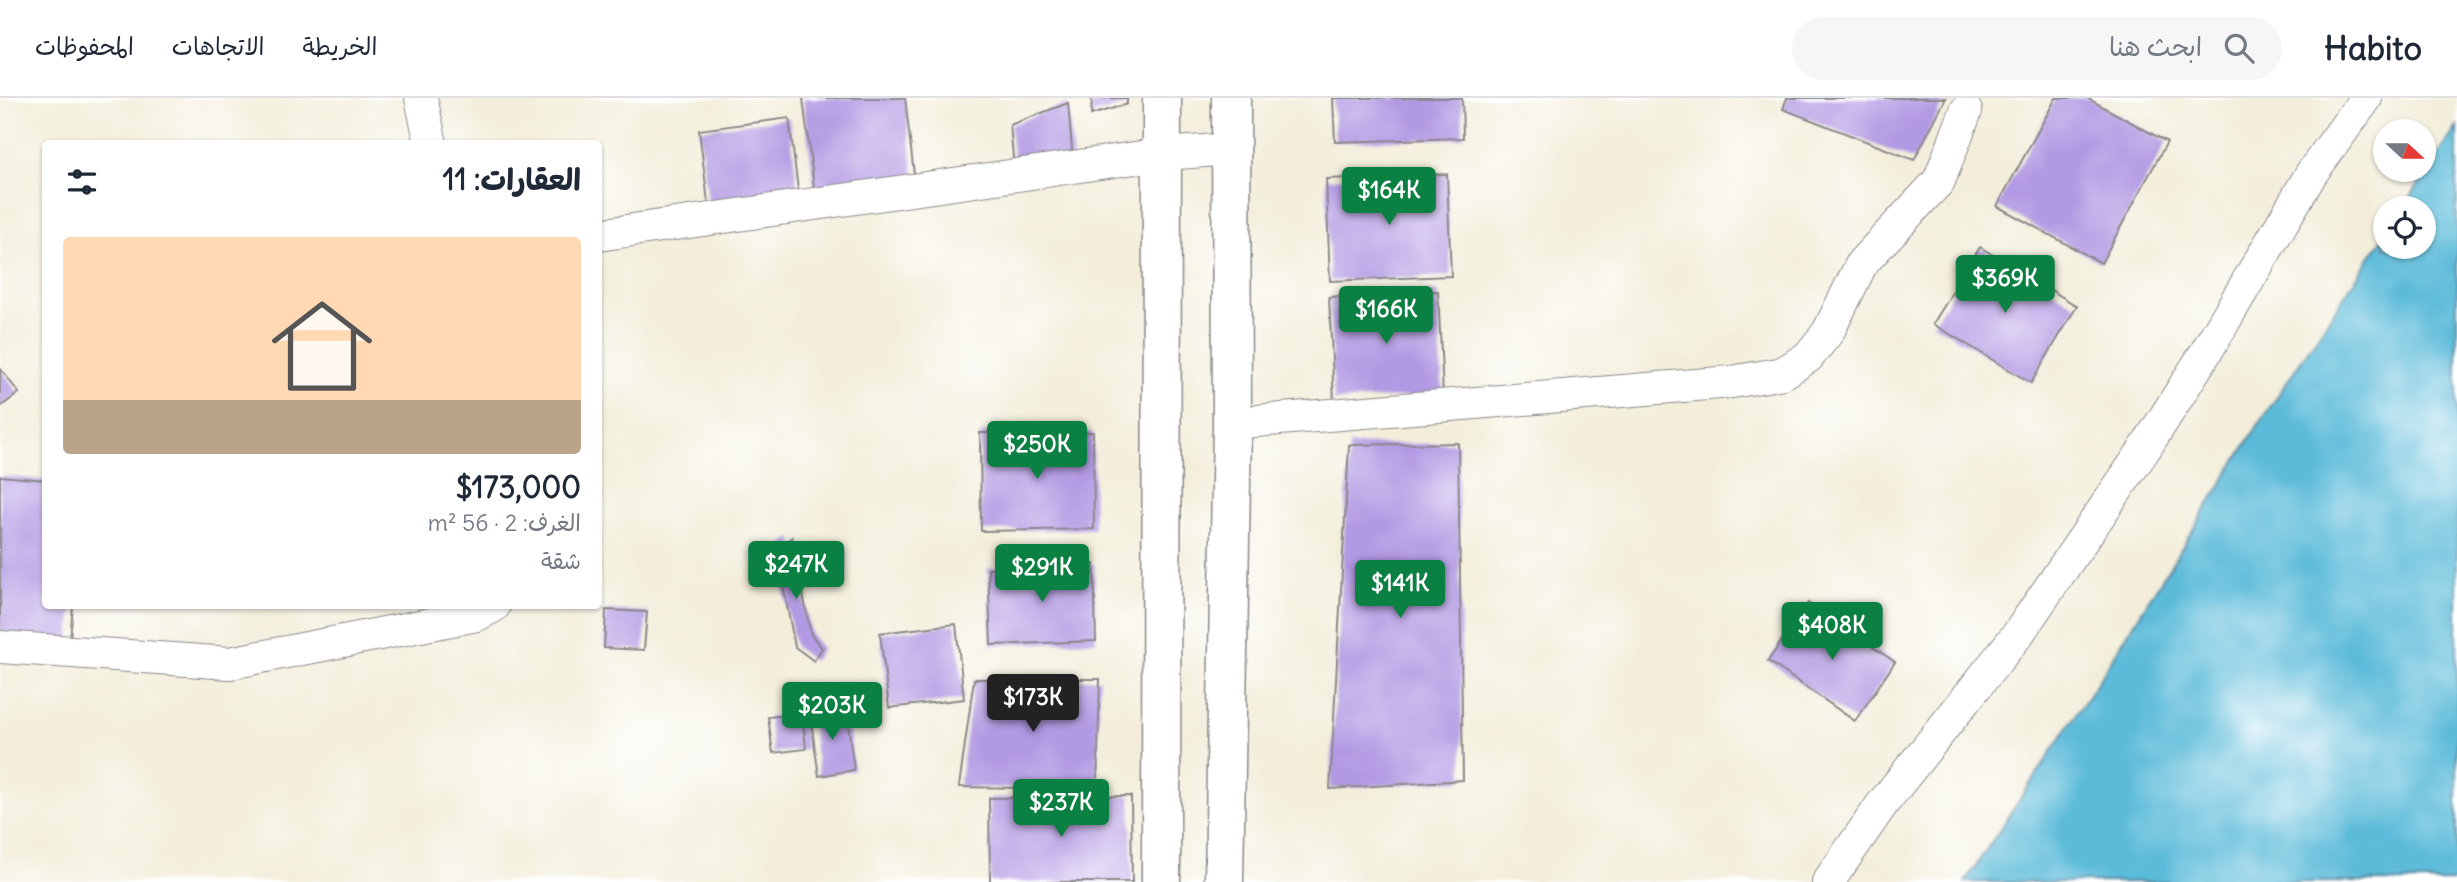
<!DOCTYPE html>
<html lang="ar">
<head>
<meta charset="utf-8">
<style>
  body { margin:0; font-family:Delius,"Playpen Sans Arabic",sans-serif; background:#f6f6f7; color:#1f2937; direction:rtl; height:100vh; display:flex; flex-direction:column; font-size:26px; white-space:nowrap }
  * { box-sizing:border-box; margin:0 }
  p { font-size:23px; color:#747a83 }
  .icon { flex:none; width:38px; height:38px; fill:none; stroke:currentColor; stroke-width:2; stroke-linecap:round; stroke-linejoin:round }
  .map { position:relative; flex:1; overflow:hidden; direction:ltr }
  .panel { position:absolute; left:42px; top:42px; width:560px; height:469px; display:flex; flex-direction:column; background:#fff; border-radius:7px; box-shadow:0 2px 5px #0004; direction:rtl }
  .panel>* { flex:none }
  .needle { width:46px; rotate:111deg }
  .tools { position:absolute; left:2373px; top:21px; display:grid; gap:14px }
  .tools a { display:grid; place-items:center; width:63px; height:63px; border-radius:50%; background:#fff; box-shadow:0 2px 5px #0004; font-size:35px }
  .price { position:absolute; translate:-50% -60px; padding:0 16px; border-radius:7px; background:#0b8043; color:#fff; font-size:23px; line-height:46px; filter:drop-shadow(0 2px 4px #0008) }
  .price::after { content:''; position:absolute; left:50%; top:42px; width:21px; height:16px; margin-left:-10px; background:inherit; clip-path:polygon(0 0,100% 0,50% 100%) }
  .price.on { background:#222; color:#fff }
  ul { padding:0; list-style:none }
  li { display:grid; align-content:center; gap:14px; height:371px; padding:0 21px }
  li span { display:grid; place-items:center; height:217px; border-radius:7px; color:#555 }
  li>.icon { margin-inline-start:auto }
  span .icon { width:126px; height:126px; fill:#fffc; stroke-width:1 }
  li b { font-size:30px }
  h2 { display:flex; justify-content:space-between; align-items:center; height:84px; padding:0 21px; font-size:30px }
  header { display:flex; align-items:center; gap:42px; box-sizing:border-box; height:98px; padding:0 35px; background:#fff; border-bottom:2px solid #e0e1e3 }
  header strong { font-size:33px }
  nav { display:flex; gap:38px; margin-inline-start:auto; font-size:24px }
  .search { width:490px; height:63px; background:#f6f6f7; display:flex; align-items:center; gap:18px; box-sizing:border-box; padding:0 24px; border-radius:38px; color:#747a83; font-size:26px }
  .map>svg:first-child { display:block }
  .water { fill:#5bbbd9; stroke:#3e6e8a; stroke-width:2 }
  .building { fill:#b299e3 }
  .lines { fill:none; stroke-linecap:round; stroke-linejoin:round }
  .minor-casing { stroke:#8a888a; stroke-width:34 }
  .secondary-casing { stroke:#8a888a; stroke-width:41 }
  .minor { stroke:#fff; stroke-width:32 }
  .secondary { stroke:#fff; stroke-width:38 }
</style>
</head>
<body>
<header>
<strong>Habito</strong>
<div class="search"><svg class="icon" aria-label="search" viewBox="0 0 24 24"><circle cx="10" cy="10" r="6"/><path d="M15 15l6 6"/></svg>ابحث هنا</div>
<nav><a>الخريطة</a><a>الاتجاهات</a><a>المحفوظات</a></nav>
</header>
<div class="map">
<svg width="2457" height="784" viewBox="0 0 2457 784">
  <rect width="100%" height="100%" fill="#fff"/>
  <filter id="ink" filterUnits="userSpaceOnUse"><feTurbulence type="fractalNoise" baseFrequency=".0143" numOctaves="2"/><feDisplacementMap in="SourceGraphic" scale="14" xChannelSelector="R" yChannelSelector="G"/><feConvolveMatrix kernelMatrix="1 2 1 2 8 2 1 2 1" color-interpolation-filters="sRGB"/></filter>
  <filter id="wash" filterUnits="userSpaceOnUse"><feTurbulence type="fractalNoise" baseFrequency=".00686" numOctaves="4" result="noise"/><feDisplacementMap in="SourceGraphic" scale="28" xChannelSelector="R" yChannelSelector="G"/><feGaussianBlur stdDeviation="1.57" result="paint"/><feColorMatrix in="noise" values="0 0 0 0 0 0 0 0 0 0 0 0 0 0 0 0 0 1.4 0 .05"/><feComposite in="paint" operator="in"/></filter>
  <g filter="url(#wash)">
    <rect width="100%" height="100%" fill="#f3eeda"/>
    <path class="water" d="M 2457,29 L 2457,784 L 1965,784 L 2095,588 L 2264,318 L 2385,137 L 2385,149 L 2424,149 L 2424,110 L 2403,110 Z"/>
    <g id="blocks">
      <g class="building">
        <path d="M 803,0 L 905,0 L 915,85 L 815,98 Z"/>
        <path d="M 1092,0 L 1127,0 L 1127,6 L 1091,17 Z"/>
        <path d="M 1333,0 L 1462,0 L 1463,40 L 1335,44 Z"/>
        <path d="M 1787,0 L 1946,0 L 1914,62 L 1783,11 Z"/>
        <path d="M 2056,0 L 2087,0 L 2167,44 L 2101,165 L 1997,108 Z"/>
        <path d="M 1068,5 L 1073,62 L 1014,69 L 1010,27 Z"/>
        <path d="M 789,20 L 799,100 L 709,112 L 699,32 Z"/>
        <path d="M 1447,76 L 1451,178 L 1330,183 L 1326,81 Z"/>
        <path d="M 1980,149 L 2077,208 L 2031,285 L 1933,226 Z"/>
        <path d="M 1438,193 L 1443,297 L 1334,303 L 1329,199 Z"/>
        <path d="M 0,270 L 19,295 L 0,309 Z"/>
        <path d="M 1093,334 L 1094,431 L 981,433 L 980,335 Z"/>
        <path d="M 1458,345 L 1463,682 L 1330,691 L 1349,347 Z"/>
        <path d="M 0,378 L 46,382 L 46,508 L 73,508 L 70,541 L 0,536 Z"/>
        <path d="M 792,439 L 811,537 L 822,550 L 814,563 L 795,549 L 776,452 Z"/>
        <path d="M 1094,466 L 1096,543 L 991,547 L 988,470 Z"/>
        <path d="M 1808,505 L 1895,564 L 1855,623 L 1768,563 Z"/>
        <path d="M 606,512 L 647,514 L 644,552 L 604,550 Z"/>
        <path d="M 956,526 L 964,601 L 889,610 L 880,535 Z"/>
        <path d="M 974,581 L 1100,581 L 1097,691 L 959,689 Z"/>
        <path d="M 846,611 L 854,672 L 819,678 L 810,617 Z"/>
        <path d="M 802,615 L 806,651 L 773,655 L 768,619 Z"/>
        <path d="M 1131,698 L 1132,784 L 990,784 L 989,700 Z"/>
      </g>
    </g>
  </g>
  <g filter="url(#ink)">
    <use href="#blocks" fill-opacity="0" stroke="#8a888a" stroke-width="2"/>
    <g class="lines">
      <defs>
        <g id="minor">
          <path d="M 421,0 L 431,46"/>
          <path d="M 598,137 L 1163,56 L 1232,51"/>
          <path d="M 1232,325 L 1732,284 L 1783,275 L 1808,259 L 1828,234 L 1862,165 L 1939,83 L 1966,13"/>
          <path d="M 0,549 L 230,565 L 477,517 L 494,508"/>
          <path d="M 1828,784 L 1883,705 L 2018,536 L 2146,349 L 2206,254 L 2311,76 L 2366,0"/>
        </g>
        <g id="secondary">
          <path d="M 1161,784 L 1162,0"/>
          <path d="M 1224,784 L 1232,325 L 1231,0"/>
        </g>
      </defs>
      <use href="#minor" class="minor-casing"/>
      <use href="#secondary" class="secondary-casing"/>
      <use href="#minor" class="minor"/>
      <use href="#secondary" class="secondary"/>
    </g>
  </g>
</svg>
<div class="tools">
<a><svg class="needle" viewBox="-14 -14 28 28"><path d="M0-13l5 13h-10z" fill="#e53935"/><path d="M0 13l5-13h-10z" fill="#747a83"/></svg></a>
<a><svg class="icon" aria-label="locate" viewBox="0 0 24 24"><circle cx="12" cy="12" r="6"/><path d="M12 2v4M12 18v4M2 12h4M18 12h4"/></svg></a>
</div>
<b class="price" style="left:1389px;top:129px">$164K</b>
<b class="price" style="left:2005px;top:217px">$369K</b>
<b class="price" style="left:1386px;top:248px">$166K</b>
<b class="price" style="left:1037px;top:383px">$250K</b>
<b class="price" style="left:796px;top:503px">$247K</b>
<b class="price" style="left:1042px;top:506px">$291K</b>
<b class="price" style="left:1400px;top:522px">$141K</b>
<b class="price" style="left:1832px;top:564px">$408K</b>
<b class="price on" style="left:1033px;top:636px">$173K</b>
<b class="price" style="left:832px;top:644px">$203K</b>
<b class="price" style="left:1061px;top:741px">$237K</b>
<section class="panel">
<h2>العقارات: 11<svg class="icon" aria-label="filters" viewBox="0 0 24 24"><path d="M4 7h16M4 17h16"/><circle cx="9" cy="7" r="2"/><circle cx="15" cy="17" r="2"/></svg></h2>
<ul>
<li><span style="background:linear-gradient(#ffd9b3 75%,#b9a48a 0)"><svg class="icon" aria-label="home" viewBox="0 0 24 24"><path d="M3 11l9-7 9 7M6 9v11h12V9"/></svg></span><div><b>$173,000</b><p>الغرف: 2 · 56 m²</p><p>شقة</p></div></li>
</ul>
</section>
</div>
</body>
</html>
